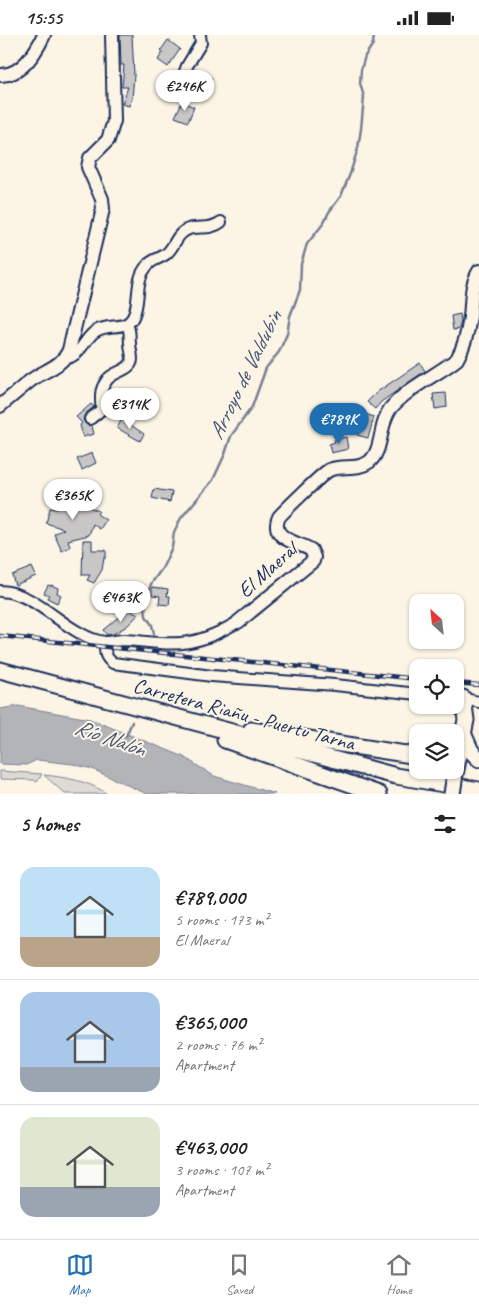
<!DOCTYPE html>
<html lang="en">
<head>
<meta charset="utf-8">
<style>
  body { margin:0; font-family:Caveat,sans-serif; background:#f6f6f6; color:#222; height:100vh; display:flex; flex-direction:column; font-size:19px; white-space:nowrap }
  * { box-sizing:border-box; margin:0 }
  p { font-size:16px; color:#767676 }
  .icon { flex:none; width:28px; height:28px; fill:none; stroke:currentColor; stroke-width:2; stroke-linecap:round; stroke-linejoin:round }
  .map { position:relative; height:759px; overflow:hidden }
  .panel { display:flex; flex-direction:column; background:#fff; flex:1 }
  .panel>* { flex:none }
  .needle { width:32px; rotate:333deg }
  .controls { position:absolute; left:409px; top:559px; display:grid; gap:10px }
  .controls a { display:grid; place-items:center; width:55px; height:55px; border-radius:10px; background:#fff; box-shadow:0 1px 4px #0004; font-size:25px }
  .price { position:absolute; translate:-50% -42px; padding:0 11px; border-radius:18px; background:#fff; color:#222; font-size:16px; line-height:32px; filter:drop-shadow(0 1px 2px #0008) }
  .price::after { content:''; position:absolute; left:50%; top:30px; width:15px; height:11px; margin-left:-8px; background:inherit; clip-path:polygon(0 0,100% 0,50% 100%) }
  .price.active { background:#1f6fb2; color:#fff }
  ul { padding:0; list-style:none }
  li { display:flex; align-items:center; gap:15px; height:125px; padding:0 20px }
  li+li { border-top:1px solid #e0e0e0 }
  li span { display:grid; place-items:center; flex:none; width:140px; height:100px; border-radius:15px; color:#555 }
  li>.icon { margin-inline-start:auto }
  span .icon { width:60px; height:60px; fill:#fffc; stroke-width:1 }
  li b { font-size:21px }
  h2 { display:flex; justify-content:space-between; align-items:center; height:60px; padding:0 20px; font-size:21px }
  .status { display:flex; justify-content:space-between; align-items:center; height:35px; padding:0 25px; background:#fff; direction:ltr }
  .status svg { height:14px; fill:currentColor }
  .menu { display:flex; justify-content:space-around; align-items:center; height:70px; border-top:1px solid #e0e0e0; background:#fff; font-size:14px; color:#767676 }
  .menu a { display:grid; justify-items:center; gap:2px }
  .menu .active { color:#1f6fb2 }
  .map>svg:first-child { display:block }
  .green { fill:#dfdbd4; stroke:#7d8599 }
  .water { fill:#b2b4b8; stroke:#767f94 }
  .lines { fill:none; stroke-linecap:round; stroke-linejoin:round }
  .stream { stroke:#767f94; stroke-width:2.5 }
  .building { fill:#c8c7c6; stroke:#1b2f5e }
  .minor-casing { stroke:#1b2f5e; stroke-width:14 }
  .tertiary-casing { stroke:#1b2f5e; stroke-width:16 }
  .primary-casing { stroke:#1b2f5e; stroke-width:19 }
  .minor { stroke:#fcf5e5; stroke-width:10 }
  .tertiary { stroke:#fcf5e5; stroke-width:12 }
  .primary { stroke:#fcf5e5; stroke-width:15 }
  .rail-casing { stroke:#1b2f5e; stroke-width:4.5 }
  .rail { stroke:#fcf5e5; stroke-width:2.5; stroke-dasharray:8; stroke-linecap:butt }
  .primary-bridge-casing { stroke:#1b2f5e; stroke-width:19; stroke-linecap:butt }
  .primary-bridge { stroke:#fcf5e5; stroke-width:15 }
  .labels { text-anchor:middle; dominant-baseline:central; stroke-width:4; stroke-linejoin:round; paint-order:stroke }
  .street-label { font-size:21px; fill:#1b2f5e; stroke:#fcf5e5 }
  .water-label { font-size:22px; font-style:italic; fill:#485779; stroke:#fcf5e5 }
</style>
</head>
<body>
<div class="status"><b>15:55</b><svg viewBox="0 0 49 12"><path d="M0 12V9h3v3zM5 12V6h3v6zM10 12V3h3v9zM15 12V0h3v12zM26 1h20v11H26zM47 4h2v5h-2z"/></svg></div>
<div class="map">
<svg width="479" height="759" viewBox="0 0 479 759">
  <rect width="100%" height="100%" fill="#fcf5e5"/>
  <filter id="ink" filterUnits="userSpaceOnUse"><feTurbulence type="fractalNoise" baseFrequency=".02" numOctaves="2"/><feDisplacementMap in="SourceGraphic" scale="10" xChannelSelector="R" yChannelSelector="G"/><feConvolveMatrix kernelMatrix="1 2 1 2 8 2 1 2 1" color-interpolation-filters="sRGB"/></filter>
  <g filter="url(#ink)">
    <g class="green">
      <path d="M 0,736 L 42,739 L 37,747 L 34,745 L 0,744 Z"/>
      <path d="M 44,740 C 64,742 90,746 107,759 L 65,759 Z"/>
    </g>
    <path class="water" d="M 18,671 L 90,684 L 182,721 L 214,741 L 275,759 L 147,759 L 92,734 L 73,729 L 37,725 L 26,730 L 0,729 L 0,674 Z"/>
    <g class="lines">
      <g class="stream">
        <path d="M 154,599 L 152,590 L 146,581 L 145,571 L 151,549 L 163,532 L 172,512 L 174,497 L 181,483 L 213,445 L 225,419 L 231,401 L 252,372 L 266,333 L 279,317 L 287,299 L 290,281 L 300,255 L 301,229 L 307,209 L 323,189 L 329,177 L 341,161 L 350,139 L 358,113 L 361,94 L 364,62 L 360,48 L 361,35 L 365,21 L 373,9 L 374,0"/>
        <path d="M 126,701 L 132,687"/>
      </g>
    </g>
    <g class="building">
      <path d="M 120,0 L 132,0 L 134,40 L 132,64 L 129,71 L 122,69 L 128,52 L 122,52 L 124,30 L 121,30 Z"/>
      <path d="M 168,5 L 180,14 L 168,32 L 158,25 L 163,17 L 161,15 Z"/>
      <path d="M 192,36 L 212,43 L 209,54 L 200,51 L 197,59 L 186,55 Z"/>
      <path d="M 182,67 L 194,72 L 188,87 L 175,82 Z"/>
      <path d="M 460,279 L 461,286 L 459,294 L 453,295 L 451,281 Z"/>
      <path d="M 420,328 L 425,336 L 381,367 L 375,374 L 367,367 L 377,357 Z"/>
      <path d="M 446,358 L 447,372 L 435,374 L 433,359 Z"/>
      <path d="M 91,369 L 94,372 L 85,379 L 83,385 L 87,390 L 92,391 L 94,399 L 83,402 L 80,390 L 82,388 L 76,382 Z"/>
      <path d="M 362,378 L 374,382 L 368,403 L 357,400 Z"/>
      <path d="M 122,384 L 144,399 L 140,406 L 117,393 Z"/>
      <path d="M 346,402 L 348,414 L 331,418 L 329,409 L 335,407 L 334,405 Z"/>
      <path d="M 92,418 L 96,428 L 82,435 L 77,424 Z"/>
      <path d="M 154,454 L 172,457 L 170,467 L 152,463 Z"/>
      <path d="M 64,459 L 70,462 L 69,465 L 99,476 L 97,479 L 106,485 L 100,494 L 93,489 L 89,500 L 68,505 L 70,512 L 62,516 L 54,499 L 64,494 L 46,488 L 50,473 L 57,474 Z"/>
      <path d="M 83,505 L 92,505 L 92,515 L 106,515 L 106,523 L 104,523 L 102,535 L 94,548 L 87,545 L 90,540 L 82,540 Z"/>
      <path d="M 32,532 L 36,541 L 15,550 L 12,540 Z"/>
      <path d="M 48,550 L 51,551 L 51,550 L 58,553 L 57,558 L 61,560 L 57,568 L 47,563 L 49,560 L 44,558 Z"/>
      <path d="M 128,552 L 135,556 L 126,573 L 118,570 Z"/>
      <path d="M 152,552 L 168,554 L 167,561 L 170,561 L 169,570 L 159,569 L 160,561 L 152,560 Z"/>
      <path d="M 128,574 L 138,580 L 127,591 L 113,599 L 107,600 L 103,595 Z"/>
    </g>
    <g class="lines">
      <defs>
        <g id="minor">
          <path d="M 179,52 L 187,31 L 201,8 L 200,0"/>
          <path d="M 66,323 C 80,322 85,302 96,296 C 109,288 126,296 133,282 C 141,266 134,245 147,231 C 152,224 160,224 166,219 C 175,212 176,198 189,194 C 200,191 211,195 221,187"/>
          <path d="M 90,384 L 101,375 C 102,363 98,357 107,345 C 113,336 132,336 132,324 C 132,319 130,313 130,308 C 129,301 131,296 127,290"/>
          <path d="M 0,556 C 30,557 54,584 80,598 C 87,602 97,606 105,607 C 111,607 118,605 124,605 C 145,606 168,611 189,607 C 207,604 222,596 238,587"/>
          <path d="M 105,607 C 105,617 104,622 113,628 L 212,641 L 335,650 L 418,659"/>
          <path d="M 455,662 L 479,667"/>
        </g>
        <g id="tertiary">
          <path d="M 0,40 C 21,41 36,17 44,0"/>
          <path d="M 0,371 C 10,363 20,354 30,346 C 44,335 62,332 69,315 L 103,174 L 102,164 L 88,132 L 90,123 L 108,105 L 114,86 L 112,0"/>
          <path d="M 238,587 L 313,526 L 314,522 L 311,515 C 302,509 289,508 281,500 C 276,495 276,488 279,482 C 283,477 323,438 329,435 C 342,429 356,436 369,427 C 383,416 379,389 390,374 C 408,352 436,341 457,324 C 464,312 468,296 470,282 C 472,266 470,251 479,236"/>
        </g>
        <g id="primary">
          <path d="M 0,635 L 396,741 L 479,755"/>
          <path d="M 251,695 L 418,721"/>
          <path d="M 463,698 L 471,716 L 479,724"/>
          <path d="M 225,705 L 379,759"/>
          <path d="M 455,739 L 466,685 L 463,663"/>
        </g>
      </defs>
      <use href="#minor" class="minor-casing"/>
      <use href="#tertiary" class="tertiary-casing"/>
      <use href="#primary" class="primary-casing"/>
      <use href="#minor" class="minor"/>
      <use href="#tertiary" class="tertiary"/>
      <use href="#primary" class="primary"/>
      <defs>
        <g id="rail">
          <path d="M 0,601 L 418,644"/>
          <path d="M 455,648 L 479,650"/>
        </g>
      </defs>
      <use href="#rail" class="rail-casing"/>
      <use href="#rail" class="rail"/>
      <defs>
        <path id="primary-bridge" d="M 452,759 L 455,739"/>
      </defs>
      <use href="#primary-bridge" class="primary-bridge-casing"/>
      <use href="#primary-bridge" class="primary-bridge"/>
    </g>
  </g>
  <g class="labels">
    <g class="street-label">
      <text transform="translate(267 535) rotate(-42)">El Maeral</text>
      <text transform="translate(244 679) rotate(15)">Carretera Riañu - Puertu Tarna</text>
    </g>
    <g class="water-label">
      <text transform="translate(245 340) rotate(-64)">Arroyo de Valdubin</text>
      <text transform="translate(110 703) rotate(19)">Río Nalón</text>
    </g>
  </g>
</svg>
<div class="controls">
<a><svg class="needle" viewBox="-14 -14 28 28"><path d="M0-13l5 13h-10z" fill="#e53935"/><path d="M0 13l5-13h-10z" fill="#767676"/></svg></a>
<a><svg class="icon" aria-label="locate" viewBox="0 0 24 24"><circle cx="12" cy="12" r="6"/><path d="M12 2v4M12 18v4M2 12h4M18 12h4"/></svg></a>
<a><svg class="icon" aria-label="layers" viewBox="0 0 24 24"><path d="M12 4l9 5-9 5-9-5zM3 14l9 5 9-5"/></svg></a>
</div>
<b class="price" style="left:185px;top:77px">€246K</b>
<b class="price" style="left:130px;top:395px">€314K</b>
<b class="price active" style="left:339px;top:410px">€789K</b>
<b class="price" style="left:73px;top:486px">€365K</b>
<b class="price" style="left:121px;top:588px">€463K</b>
</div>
<section class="panel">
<h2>5 homes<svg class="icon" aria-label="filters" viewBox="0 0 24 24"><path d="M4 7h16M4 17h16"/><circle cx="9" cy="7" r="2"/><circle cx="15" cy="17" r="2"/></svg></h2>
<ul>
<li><span style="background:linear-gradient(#bfe0f5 70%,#b9a48a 0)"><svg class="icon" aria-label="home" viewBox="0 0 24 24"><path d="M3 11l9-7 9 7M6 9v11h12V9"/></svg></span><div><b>€789,000</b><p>5 rooms · 173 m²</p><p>El Maeral</p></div></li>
<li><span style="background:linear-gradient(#a9c7e8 75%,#9aa5b1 0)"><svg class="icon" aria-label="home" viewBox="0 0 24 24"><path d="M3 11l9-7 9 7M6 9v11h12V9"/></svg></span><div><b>€365,000</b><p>2 rooms · 76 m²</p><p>Apartment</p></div></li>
<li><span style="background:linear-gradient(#dfe7d0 70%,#9aa5b1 0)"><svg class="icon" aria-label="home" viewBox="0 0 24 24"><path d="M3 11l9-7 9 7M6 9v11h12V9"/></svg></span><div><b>€463,000</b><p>3 rooms · 107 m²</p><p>Apartment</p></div></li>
</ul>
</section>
<nav class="menu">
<a class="active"><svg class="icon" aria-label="map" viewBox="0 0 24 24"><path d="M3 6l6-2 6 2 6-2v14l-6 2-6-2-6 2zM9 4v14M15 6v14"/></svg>Map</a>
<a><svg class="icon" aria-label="saved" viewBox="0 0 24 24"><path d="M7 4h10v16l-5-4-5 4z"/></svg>Saved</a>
<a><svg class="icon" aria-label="home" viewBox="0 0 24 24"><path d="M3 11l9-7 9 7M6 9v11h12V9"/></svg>Home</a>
</nav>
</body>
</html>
